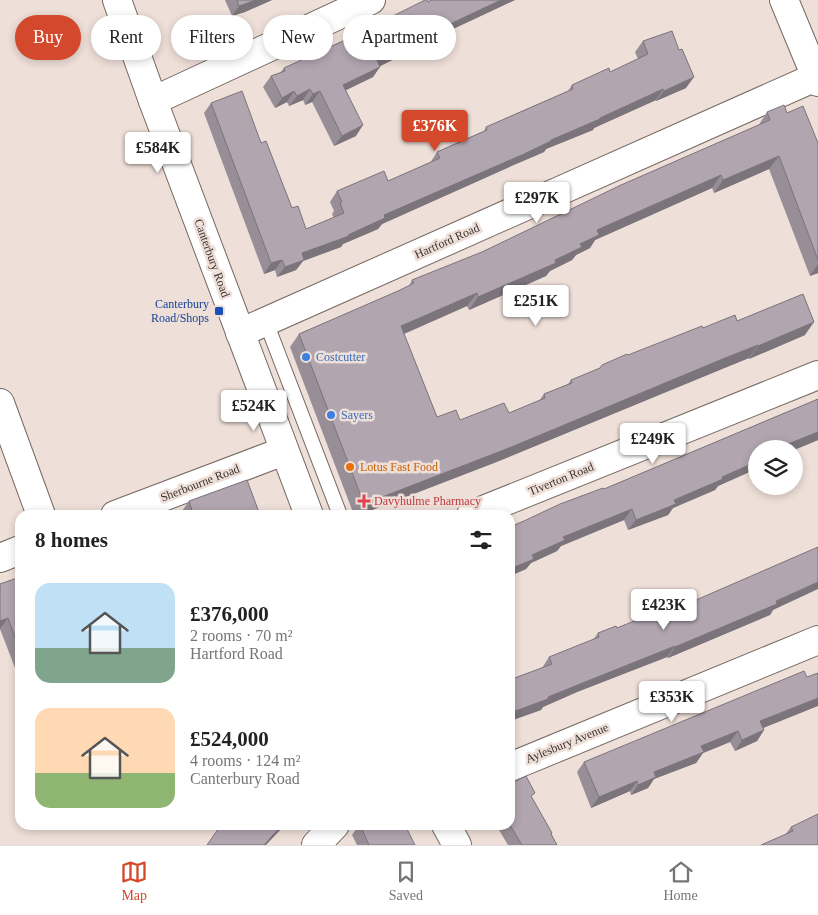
<!DOCTYPE html>
<html lang="en">
<head>
<meta charset="utf-8">
<style>
  body { margin:0; font-family:"Times New Roman",serif; background:#f6f6f6; color:#222; height:100vh; display:flex; flex-direction:column; font-size:19px; white-space:nowrap }
  * { box-sizing:border-box; margin:0 }
  p { font-size:16px; color:#767676 }
  .icon { flex:none; width:28px; height:28px; fill:none; stroke:currentColor; stroke-width:2; stroke-linecap:round; stroke-linejoin:round }
  .map { position:relative; flex:1; overflow:hidden }
  .sheet { position:absolute; left:15px; top:510px; width:500px; height:320px; display:flex; flex-direction:column; background:#fff; border-radius:15px; box-shadow:0 2px 8px #0003 }
  .sheet>* { flex:none }
  .banner { position:absolute; left:15px; top:15px; width:500px; height:45px; display:flex; gap:10px }
  .buttons { position:absolute; left:748px; top:440px; display:grid; gap:10px }
  .buttons a { display:grid; place-items:center; width:55px; height:55px; border-radius:50%; background:#fff; box-shadow:0 2px 8px #0003; font-size:25px }
  .price { position:absolute; translate:-50% -42px; padding:0 11px; border-radius:5px; background:#fff; color:#222; font-size:16px; line-height:32px; filter:drop-shadow(0 1px 2px #0008) }
  .price::after { content:''; position:absolute; left:50%; top:30px; width:15px; height:11px; margin-left:-8px; background:inherit; clip-path:polygon(0 0,100% 0,50% 100%) }
  .price.active { background:#d4492b; color:#fff }
  ul { padding:0; list-style:none }
  li { display:flex; align-items:center; gap:15px; height:125px; padding:0 20px }
  li span { display:grid; place-items:center; flex:none; width:140px; height:100px; border-radius:15px; color:#555 }
  li>.icon { margin-inline-start:auto }
  span .icon { width:60px; height:60px; fill:#fffc; stroke-width:1 }
  li b { font-size:21px }
  h2 { display:flex; justify-content:space-between; align-items:center; height:60px; padding:0 20px; font-size:21px }
  .pill { padding:0 18px; border-radius:22px; background:#fff; box-shadow:0 2px 8px #0003; font-size:18px; line-height:45px }
  .pill.active { background:#d4492b; color:#fff }
  .tab-bar { display:flex; justify-content:space-around; align-items:center; height:70px; border-top:1px solid #e0e0e0; background:#fff; font-size:14px; color:#767676 }
  .tab-bar a { display:grid; justify-items:center; gap:2px }
  .tab-bar .active { color:#d4492b }
  .map>svg:first-child { display:block }
  .lines { fill:none; stroke-linecap:round; stroke-linejoin:round }
  .lane-casing { stroke:#756861; stroke-width:16 }
  .street-casing { stroke:#756861; stroke-width:30 }
  .lane { stroke:#fff; stroke-width:14 }
  .street { stroke:#fff; stroke-width:28 }
  .wall { fill:#988e97 }
  .shaded-wall { fill:#7c747b }
  .building { fill:#b1a5b0; stroke:#7c747b }
  .transit-dot { fill:#1a4fb4; stroke:#eedfd8; stroke-width:2 }
  .shop-dot { fill:#3f7fe0; stroke:#eedfd8; stroke-width:2 }
  .food-dot { fill:#e8710a; stroke:#eedfd8; stroke-width:2 }
  .health-dot { fill:#e0444e; stroke:#eedfd8; stroke-width:2 }
  .labels { text-anchor:middle; dominant-baseline:central; stroke-width:5; stroke-linejoin:round; paint-order:stroke }
  .street-label { font-size:12px; fill:#3b3532; stroke:#eedfd8 }
  .transit-label { font-size:12px; fill:#164399; stroke:#eedfd8; text-anchor:end }
  .shop-label { font-size:12px; fill:#366cbe; stroke:#eedfd8; text-anchor:start }
  .food-label { font-size:12px; fill:#c56008; stroke:#eedfd8; text-anchor:start }
  .health-label { font-size:12px; fill:#be3a42; stroke:#eedfd8; text-anchor:start }
</style>
</head>
<body>
<div class="map">
<svg width="818" height="845" viewBox="0 0 818 845">
  <rect width="100%" height="100%" fill="#eedfd8"/>
  <g class="lines">
    <defs>
      <path id="lane" d="M 266,322 L 340,515"/>
      <g id="street">
        <path d="M 117,0 L 153,101 L 309,515"/>
        <path d="M 784,0 L 818,82"/>
        <path d="M 153,101 L 371,0"/>
        <path d="M 240,333 L 818,76"/>
        <path d="M 0,403 L 41,515"/>
        <path d="M 115,515 L 284,451"/>
        <path d="M 471,515 L 818,375"/>
        <path d="M 0,558 L 20,550"/>
        <path d="M 510,767 L 818,640"/>
        <path d="M 446,825 L 457,845"/>
        <path d="M 316,845 L 335,825"/>
      </g>
    </defs>
    <use href="#lane" class="lane-casing"/>
    <use href="#street" class="street-casing"/>
    <use href="#lane" class="lane"/>
    <use href="#street" class="street"/>
  </g>
  <g class="wall">
    <path d="M 225,0 L 272,0 L 245,12 L 232,16 Z"/>
    <path d="M 431,0 L 515,0 L 453,29 L 446,40 L 418,54 L 415,49 L 380,66 L 373,77 L 346,90 L 356,136 L 334,146 L 312,102 L 305,105 L 303,100 L 289,106 L 287,102 L 275,108 L 263,87 L 271,76 L 280,73 L 284,68 Z"/>
    <path d="M 643,41 L 686,88 L 656,101 L 656,100 L 594,128 L 593,130 L 546,149 L 544,152 L 516,164 L 382,224 L 378,229 L 343,244 L 341,247 L 303,261 L 296,270 L 277,277 L 275,270 L 264,274 L 204,113 L 211,103 L 261,143 L 292,208 L 306,229 L 334,218 L 332,214 L 334,211 L 330,202 L 337,191 L 388,181 L 430,163 L 437,152 L 484,131 L 486,127 L 568,91 L 572,85 L 610,72 L 638,59 L 635,52 Z"/>
    <path d="M 767,112 L 787,113 L 818,143 L 818,273 L 810,276 L 769,169 L 714,193 L 712,188 L 595,240 L 590,248 L 576,255 L 572,260 L 550,271 L 546,276 L 469,310 L 467,306 L 404,334 L 437,417 L 460,420 L 509,413 L 539,401 L 544,394 L 568,384 L 571,380 L 600,368 L 628,355 L 703,328 L 737,321 L 805,335 L 749,359 L 749,358 L 716,371 L 499,461 L 359,515 L 354,515 L 290,347 L 299,334 L 398,291 L 409,286 L 412,280 L 482,252 L 758,126 Z"/>
    <path d="M 818,399 L 818,440 L 794,450 L 756,449 L 756,469 L 718,486 L 715,490 L 673,508 L 668,515 L 628,530 L 624,520 L 561,546 L 557,551 L 531,563 L 526,569 L 510,576 L 604,489 Z"/>
    <path d="M 189,501 L 260,515 L 183,515 L 182,511 Z"/>
    <path d="M 20,577 L 20,681 L 0,629 L 0,584 Z"/>
    <path d="M 696,600 L 773,610 L 770,615 L 668,658 L 667,657 L 577,692 L 543,707 L 541,710 L 510,721 L 510,682 L 512,679 L 542,668 L 549,657 L 593,640 L 598,633 L 658,618 L 694,603 Z"/>
    <path d="M 807,677 L 763,728 L 764,730 L 757,741 L 735,751 L 730,742 L 703,753 L 696,763 L 654,779 L 648,788 L 631,795 L 630,791 L 591,808 L 577,772 L 584,762 Z"/>
    <path d="M 514,782 L 532,798 L 552,833 L 551,834 L 557,845 L 508,845 L 496,825 L 510,825 Z"/>
    <path d="M 359,825 L 415,845 L 357,845 L 352,835 Z"/>
    <path d="M 791,827 L 818,845 L 785,835 Z"/>
  </g>
  <g class="shaded-wall">
    <path d="M 256,0 L 272,0 L 245,12 L 232,16 L 239,6 Z"/>
    <path d="M 501,0 L 515,0 L 453,29 L 450,24 Z"/>
    <path d="M 453,29 L 446,40 L 418,54 L 425,44 Z"/>
    <path d="M 422,39 L 415,49 L 370,71 L 377,60 Z"/>
    <path d="M 380,67 L 373,77 L 336,95 L 343,85 Z"/>
    <path d="M 694,77 L 686,88 L 656,101 L 664,91 Z"/>
    <path d="M 310,89 L 303,100 L 289,106 L 297,96 Z"/>
    <path d="M 663,89 L 656,100 L 594,128 L 593,130 L 546,149 L 544,152 L 516,164 L 382,224 L 378,229 L 343,244 L 341,247 L 303,261 L 296,270 L 277,277 L 285,267 L 302,253 L 348,235 L 384,215 Z"/>
    <path d="M 294,91 L 287,102 L 275,108 L 282,98 Z"/>
    <path d="M 320,91 L 312,102 L 305,105 L 313,94 Z"/>
    <path d="M 363,125 L 356,136 L 334,146 L 342,136 Z"/>
    <path d="M 779,156 L 769,169 L 714,193 L 723,180 Z"/>
    <path d="M 721,175 L 712,188 L 595,240 L 590,248 L 576,255 L 572,260 L 550,271 L 546,276 L 469,310 L 478,297 L 555,260 L 580,244 L 597,230 Z"/>
    <path d="M 282,260 L 275,270 L 264,274 L 271,263 Z"/>
    <path d="M 818,264 L 818,273 L 810,276 Z"/>
    <path d="M 477,293 L 467,306 L 392,339 L 401,326 Z"/>
    <path d="M 814,322 L 805,335 L 749,359 L 758,346 Z"/>
    <path d="M 758,345 L 749,358 L 499,461 L 359,515 L 356,515 L 364,504 Z"/>
    <path d="M 818,432 L 818,440 L 794,450 L 794,449 L 785,449 L 788,444 Z"/>
    <path d="M 756,462 L 756,469 L 718,486 L 715,490 L 673,508 L 668,515 L 628,530 L 636,520 L 722,477 Z"/>
    <path d="M 632,509 L 624,520 L 561,546 L 557,551 L 531,563 L 526,569 L 510,576 L 510,569 L 532,555 L 563,537 Z"/>
    <path d="M 818,582 L 818,589 L 773,610 L 770,615 L 668,658 L 675,647 Z"/>
    <path d="M 8,618 L 0,629 L 0,621 Z"/>
    <path d="M 675,646 L 667,657 L 577,692 L 543,707 L 541,710 L 510,721 L 510,713 L 585,682 Z"/>
    <path d="M 818,698 L 818,706 L 753,732 L 760,721 Z"/>
    <path d="M 764,730 L 757,741 L 735,751 L 742,740 Z"/>
    <path d="M 738,731 L 730,742 L 703,753 L 696,763 L 654,779 L 648,788 L 631,795 L 638,785 L 654,772 L 701,746 Z"/>
    <path d="M 637,781 L 630,791 L 591,808 L 599,797 Z"/>
    <path d="M 282,825 L 285,825 L 266,845 L 264,845 Z"/>
  </g>
  <g class="building">
    <path d="M 237,0 L 256,0 L 239,6 Z"/>
    <path d="M 425,0 L 427,0 L 428,2 L 431,0 L 501,0 L 450,24 L 453,29 L 425,44 L 422,39 L 377,60 L 380,67 L 343,85 L 363,125 L 342,136 L 320,91 L 313,94 L 310,89 L 297,96 L 294,91 L 282,98 L 271,76 L 285,71 L 284,68 L 343,41 Z"/>
    <path d="M 672,31 L 679,50 L 682,49 L 694,77 L 664,91 L 663,89 L 600,118 L 600,119 L 551,140 L 551,141 L 524,154 L 384,215 L 385,218 L 348,235 L 349,236 L 302,253 L 304,260 L 285,267 L 282,260 L 271,263 L 211,103 L 242,91 L 261,143 L 266,141 L 292,208 L 298,206 L 306,229 L 344,213 L 340,203 L 342,202 L 337,191 L 384,171 L 388,181 L 440,158 L 437,152 L 487,130 L 486,127 L 573,89 L 572,85 L 609,68 L 610,72 L 648,54 L 643,41 Z"/>
    <path d="M 784,105 L 787,113 L 803,106 L 818,143 L 818,260 L 779,156 L 723,180 L 721,175 L 597,230 L 599,235 L 580,244 L 582,247 L 555,260 L 556,263 L 478,297 L 477,293 L 401,326 L 437,417 L 456,410 L 460,420 L 504,403 L 509,413 L 545,398 L 544,394 L 572,383 L 571,380 L 600,368 L 602,365 L 627,354 L 628,355 L 702,326 L 703,328 L 735,315 L 737,321 L 803,294 L 814,322 L 758,346 L 758,345 L 725,358 L 509,448 L 364,504 L 299,334 L 398,291 L 414,283 L 412,280 L 482,252 L 621,185 L 770,120 L 767,112 Z"/>
    <path d="M 818,399 L 818,432 L 788,444 L 789,447 L 785,449 L 756,449 L 756,462 L 722,477 L 723,479 L 674,500 L 676,504 L 636,520 L 632,509 L 563,537 L 565,540 L 532,555 L 534,559 L 510,569 L 510,527 L 526,520 L 560,504 L 603,488 L 604,489 Z"/>
    <path d="M 247,480 L 260,515 L 188,515 L 193,513 L 189,501 Z"/>
    <path d="M 818,547 L 818,582 L 776,601 L 777,604 L 675,647 L 675,646 L 585,682 L 548,697 L 548,699 L 510,713 L 510,684 L 513,682 L 512,679 L 552,664 L 549,657 L 599,637 L 598,633 L 616,626 L 617,628 L 656,612 L 658,618 L 697,602 L 696,600 Z"/>
    <path d="M 20,577 L 20,651 L 8,618 L 0,621 L 0,584 Z"/>
    <path d="M 804,671 L 807,677 L 818,673 L 818,698 L 760,721 L 764,730 L 742,740 L 738,731 L 701,746 L 704,752 L 654,772 L 656,777 L 638,785 L 637,781 L 599,797 L 584,762 Z"/>
    <path d="M 510,776 L 514,782 L 526,776 L 535,793 L 531,796 L 552,833 L 551,834 L 557,845 L 522,845 L 510,825 Z"/>
    <path d="M 818,814 L 818,845 L 761,845 L 793,831 L 791,827 Z"/>
    <path d="M 221,825 L 282,825 L 264,845 L 207,845 Z"/>
    <path d="M 360,825 L 405,825 L 415,845 L 369,845 Z"/>
  </g>
  <rect class="transit-dot" x="214" y="306" width="10" height="10" rx="2.5"/>
  <g class="shop-dot">
    <circle cx="306" cy="357" r="5"/>
    <circle cx="331" cy="415" r="5"/>
  </g>
  <circle class="food-dot" cx="350" cy="467" r="5"/>
  <path class="health-dot" d="M361.5 493.5h5v5h5v5h-5v5h-5v-5h-5v-5h5z"/>
  <g class="labels">
    <g class="street-label">
      <text transform="translate(447 241) rotate(-24)">Hartford Road</text>
      <text transform="translate(212 258) rotate(70)">Canterbury Road</text>
      <text transform="translate(561 479) rotate(-22)">Tiverton Road</text>
      <text transform="translate(200 483) rotate(-21)">Sherbourne Road</text>
      <text transform="translate(567 743) rotate(-22)">Aylesbury Avenue</text>
    </g>
    <g class="transit-label">
      <text x="209" y="304">Canterbury<tspan x="209" dy="14">Road/Shops</tspan></text>
    </g>
    <g class="shop-label">
      <text x="316" y="357">Costcutter</text>
      <text x="341" y="415">Sayers</text>
    </g>
    <g class="food-label">
      <text x="360" y="467">Lotus Fast Food</text>
    </g>
    <g class="health-label">
      <text x="374" y="501">Davyhulme Pharmacy</text>
    </g>
  </g>
</svg>
<div class="buttons">
<a><svg class="icon" aria-label="layers" viewBox="0 0 24 24"><path d="M12 4l9 5-9 5-9-5zM3 14l9 5 9-5"/></svg></a>
</div>
<b class="price active" style="left:435px;top:152px">£376K</b>
<b class="price" style="left:158px;top:174px">£584K</b>
<b class="price" style="left:537px;top:224px">£297K</b>
<b class="price" style="left:536px;top:327px">£251K</b>
<b class="price" style="left:254px;top:432px">£524K</b>
<b class="price" style="left:653px;top:465px">£249K</b>
<b class="price" style="left:664px;top:631px">£423K</b>
<b class="price" style="left:672px;top:723px">£353K</b>
<div class="banner">
<a class="pill active">Buy</a>
<a class="pill">Rent</a>
<a class="pill">Filters</a>
<a class="pill">New</a>
<a class="pill">Apartment</a>
</div>
<section class="sheet">
<h2>8 homes<svg class="icon" aria-label="filters" viewBox="0 0 24 24"><path d="M4 7h16M4 17h16"/><circle cx="9" cy="7" r="2"/><circle cx="15" cy="17" r="2"/></svg></h2>
<ul>
<li><span style="background:linear-gradient(#bfe0f5 65%,#7fa58c 0)"><svg class="icon" aria-label="home" viewBox="0 0 24 24"><path d="M3 11l9-7 9 7M6 9v11h12V9"/></svg></span><div><b>£376,000</b><p>2 rooms · 70 m²</p><p>Hartford Road</p></div></li>
<li><span style="background:linear-gradient(#ffd9b3 65%,#8fb573 0)"><svg class="icon" aria-label="home" viewBox="0 0 24 24"><path d="M3 11l9-7 9 7M6 9v11h12V9"/></svg></span><div><b>£524,000</b><p>4 rooms · 124 m²</p><p>Canterbury Road</p></div></li>
</ul>
</section>
</div>
<nav class="tab-bar">
<a class="active"><svg class="icon" aria-label="map" viewBox="0 0 24 24"><path d="M3 6l6-2 6 2 6-2v14l-6 2-6-2-6 2zM9 4v14M15 6v14"/></svg>Map</a>
<a><svg class="icon" aria-label="saved" viewBox="0 0 24 24"><path d="M7 4h10v16l-5-4-5 4z"/></svg>Saved</a>
<a><svg class="icon" aria-label="home" viewBox="0 0 24 24"><path d="M3 11l9-7 9 7M6 9v11h12V9"/></svg>Home</a>
</nav>
</body>
</html>
